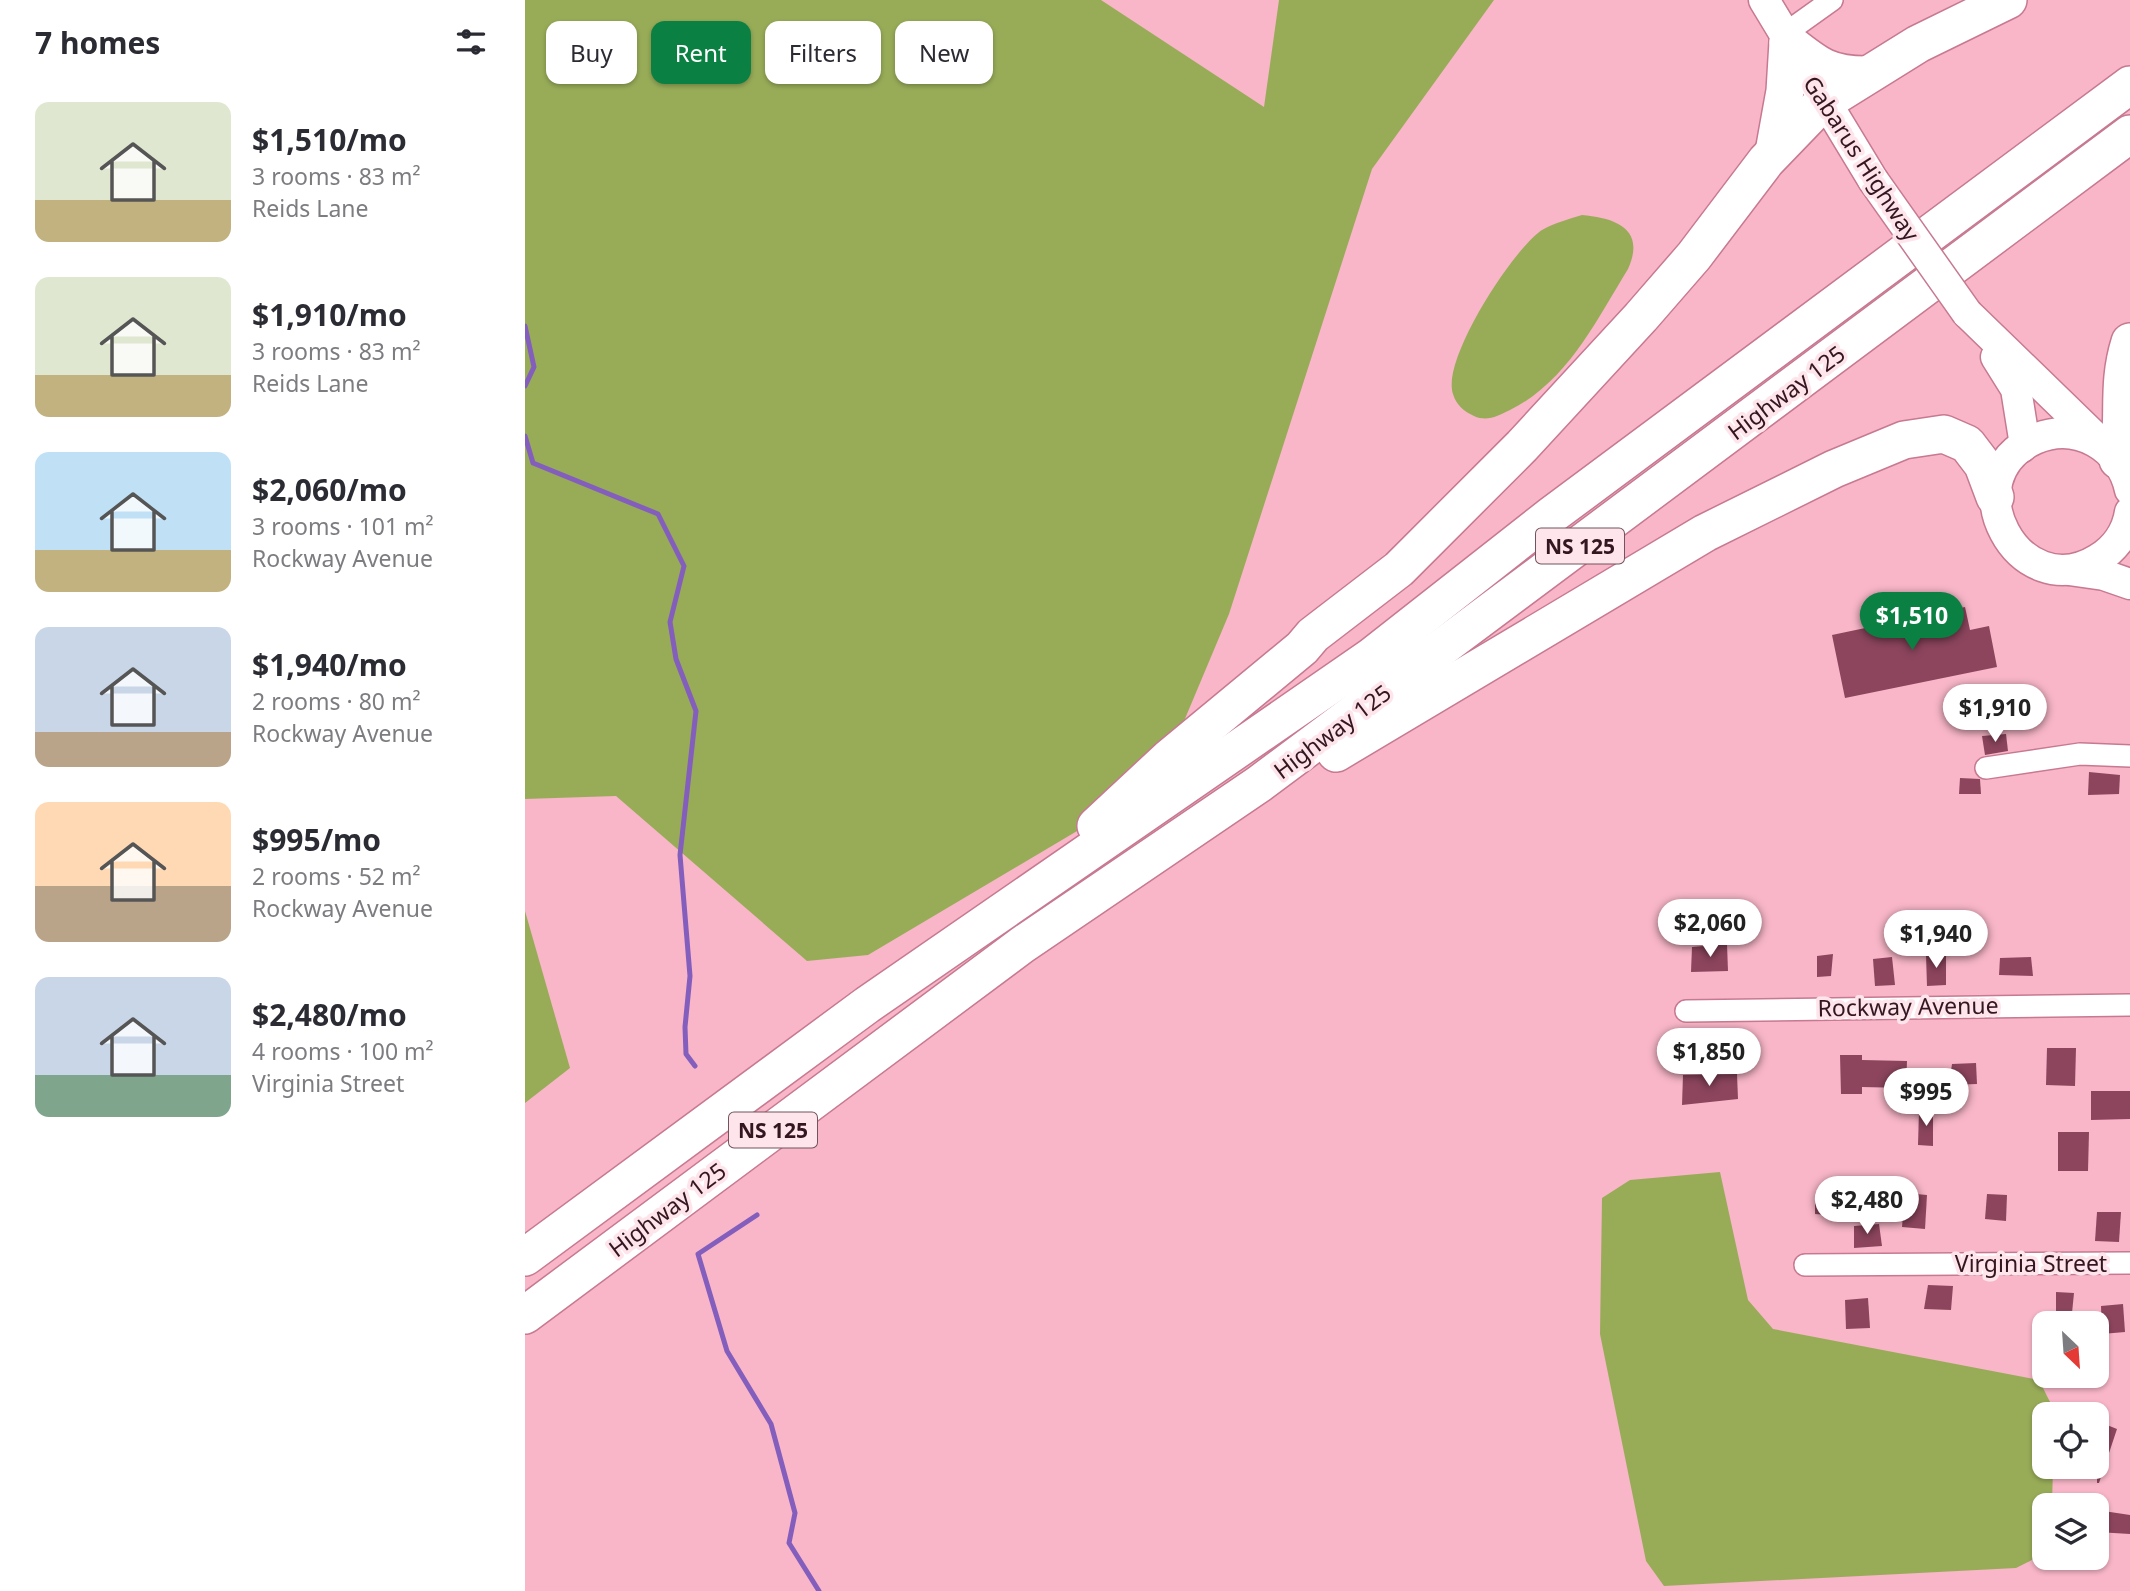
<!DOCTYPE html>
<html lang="en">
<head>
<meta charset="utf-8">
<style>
  body { margin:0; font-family:"Noto Sans",sans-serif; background:#f7f7f7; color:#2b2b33; height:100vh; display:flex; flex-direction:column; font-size:26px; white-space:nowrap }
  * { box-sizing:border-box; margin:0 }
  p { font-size:23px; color:#7c7c81 }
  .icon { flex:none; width:38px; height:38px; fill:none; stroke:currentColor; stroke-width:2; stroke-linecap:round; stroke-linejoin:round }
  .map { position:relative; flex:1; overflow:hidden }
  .drawer { display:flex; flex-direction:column; background:#fff; width:525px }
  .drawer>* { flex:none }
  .top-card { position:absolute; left:21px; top:21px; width:665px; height:63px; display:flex; gap:14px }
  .needle { width:46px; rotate:155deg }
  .buttons { position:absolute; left:1507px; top:1311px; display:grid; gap:14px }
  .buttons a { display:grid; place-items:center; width:77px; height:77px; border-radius:14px; background:#fff; box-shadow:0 2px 5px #0004; font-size:35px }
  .price { position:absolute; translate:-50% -60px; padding:0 16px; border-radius:24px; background:#fff; color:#222; font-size:23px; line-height:46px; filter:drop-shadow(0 2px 4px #0008) }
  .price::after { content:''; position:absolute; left:50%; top:42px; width:21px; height:16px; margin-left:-10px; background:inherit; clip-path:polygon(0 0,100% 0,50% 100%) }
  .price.current { background:#0b8043; color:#fff }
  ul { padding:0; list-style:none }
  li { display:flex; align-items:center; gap:21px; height:175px; padding:0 35px }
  li span { display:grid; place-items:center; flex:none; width:196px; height:140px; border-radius:14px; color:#555 }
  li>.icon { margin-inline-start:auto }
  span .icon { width:84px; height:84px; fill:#fffc; stroke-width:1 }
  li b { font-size:30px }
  h2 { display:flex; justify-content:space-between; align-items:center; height:84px; padding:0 35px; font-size:30px }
  .pill { padding:0 24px; border-radius:14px; background:#fff; box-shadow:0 2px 5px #0004; font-size:24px; line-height:63px }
  .pill.current { background:#0b8043; color:#fff }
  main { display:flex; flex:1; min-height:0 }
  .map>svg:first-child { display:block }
  .green { fill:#98ac58 }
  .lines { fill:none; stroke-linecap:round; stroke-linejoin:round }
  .stream { stroke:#845ebd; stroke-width:5 }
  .building { fill:#8c455d }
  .street-casing { stroke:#c77991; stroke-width:24 }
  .secondary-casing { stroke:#c77991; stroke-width:33 }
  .highway-casing { stroke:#c77991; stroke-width:40 }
  .street { stroke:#fff; stroke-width:21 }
  .secondary { stroke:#fff; stroke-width:30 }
  .highway { stroke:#fff; stroke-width:37 }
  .secondary-bridge-casing { stroke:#c77991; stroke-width:33; stroke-linecap:butt }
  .secondary-bridge { stroke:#fff; stroke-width:30 }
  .labels { text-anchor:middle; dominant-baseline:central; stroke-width:7; stroke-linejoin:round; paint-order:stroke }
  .shield { fill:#fee4eb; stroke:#71545d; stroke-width:2 }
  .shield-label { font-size:21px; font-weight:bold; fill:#341620 }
  .street-label { font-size:23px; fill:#341620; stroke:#fee4eb }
</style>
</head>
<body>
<main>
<section class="drawer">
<h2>7 homes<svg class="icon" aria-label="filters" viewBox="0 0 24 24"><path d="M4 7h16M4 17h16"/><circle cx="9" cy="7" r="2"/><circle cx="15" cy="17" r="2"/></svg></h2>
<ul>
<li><span style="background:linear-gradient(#dfe7d0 70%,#c2b280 0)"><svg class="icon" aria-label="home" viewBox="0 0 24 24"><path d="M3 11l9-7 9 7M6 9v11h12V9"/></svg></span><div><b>$1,510/mo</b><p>3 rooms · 83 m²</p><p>Reids Lane</p></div></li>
<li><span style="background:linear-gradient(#dfe7d0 70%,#c2b280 0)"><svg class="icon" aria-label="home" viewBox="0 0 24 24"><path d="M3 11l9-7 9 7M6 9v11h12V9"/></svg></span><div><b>$1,910/mo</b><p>3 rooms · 83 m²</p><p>Reids Lane</p></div></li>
<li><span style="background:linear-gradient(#bfe0f5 70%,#c2b280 0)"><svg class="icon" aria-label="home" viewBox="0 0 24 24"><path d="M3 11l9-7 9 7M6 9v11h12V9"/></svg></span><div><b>$2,060/mo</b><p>3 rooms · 101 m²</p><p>Rockway Avenue</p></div></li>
<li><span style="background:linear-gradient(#c9d6e8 75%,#b9a48a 0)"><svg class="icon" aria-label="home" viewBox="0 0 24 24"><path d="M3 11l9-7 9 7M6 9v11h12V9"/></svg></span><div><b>$1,940/mo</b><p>2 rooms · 80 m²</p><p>Rockway Avenue</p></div></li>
<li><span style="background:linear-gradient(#ffd9b3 60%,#b9a48a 0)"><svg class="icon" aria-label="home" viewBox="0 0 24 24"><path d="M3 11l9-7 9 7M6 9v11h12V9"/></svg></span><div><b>$995/mo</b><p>2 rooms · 52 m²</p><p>Rockway Avenue</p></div></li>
<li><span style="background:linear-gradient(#c9d6e8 70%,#7fa58c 0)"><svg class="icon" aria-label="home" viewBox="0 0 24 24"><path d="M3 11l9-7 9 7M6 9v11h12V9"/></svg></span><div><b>$2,480/mo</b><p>4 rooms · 100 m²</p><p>Virginia Street</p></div></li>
</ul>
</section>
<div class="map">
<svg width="1605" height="1591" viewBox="0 0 1605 1591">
  <rect width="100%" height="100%" fill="#f8b6c8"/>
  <g class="green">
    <path d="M 0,0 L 576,0 L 739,107 L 754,0 L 969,0 L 847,169 L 704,614 L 633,783 L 343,955 L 282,961 L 91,796 L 0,799 Z"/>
    <path d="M 1057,215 C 1091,218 1121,229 1103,269 C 1071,321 1042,382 985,410 C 973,416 962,422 949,416 C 940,412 931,405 928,394 C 916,360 988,249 1017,230 C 1029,223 1044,219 1057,215 Z"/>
    <path d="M 0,911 L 45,1068 L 0,1103 Z"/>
    <path d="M 1195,1172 L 1223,1300 L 1248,1329 L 1514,1380 L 1529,1410 L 1529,1414 L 1519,1414 L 1519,1466 L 1528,1467 L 1527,1505 L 1519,1505 L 1519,1554 L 1491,1568 L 1139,1586 L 1121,1561 L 1075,1334 L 1077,1198 L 1105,1180 Z"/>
  </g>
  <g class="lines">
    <g class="stream">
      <path d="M 0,326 L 9,367 L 0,386"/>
      <path d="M 0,436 L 8,463 L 133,514 L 159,566 L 145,622 L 151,659 L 171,711 L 155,855 L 165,976 L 160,1027 L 161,1054 L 170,1066"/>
      <path d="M 232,1215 L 173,1254 L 202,1351 L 246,1424 L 270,1513 L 264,1543 L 294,1591"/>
    </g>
  </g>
  <g class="building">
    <path d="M 1440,607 L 1445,630 L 1464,626 L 1472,667 L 1320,698 L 1307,635 Z"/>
    <path d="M 1481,734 L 1483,751 L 1460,755 L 1457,736 Z"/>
    <path d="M 1564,772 L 1595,775 L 1594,794 L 1563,795 Z"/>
    <path d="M 1435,778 L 1455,779 L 1456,794 L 1434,794 Z"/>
    <path d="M 1202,944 L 1203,971 L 1166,972 L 1167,947 Z"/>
    <path d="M 1308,954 L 1306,976 L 1292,977 L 1292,956 Z"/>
    <path d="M 1401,955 L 1421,956 L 1421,985 L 1402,986 Z"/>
    <path d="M 1367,957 L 1370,985 L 1350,986 L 1348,959 Z"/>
    <path d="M 1506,957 L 1508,976 L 1474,975 L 1475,958 Z"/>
    <path d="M 1522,1048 L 1551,1048 L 1550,1086 L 1521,1085 Z"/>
    <path d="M 1315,1055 L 1337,1055 L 1337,1060 L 1382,1061 L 1381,1088 L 1337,1087 L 1337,1094 L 1316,1094 Z"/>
    <path d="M 1451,1063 L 1452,1084 L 1424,1085 L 1427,1064 Z"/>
    <path d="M 1212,1074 L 1213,1099 L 1157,1105 L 1158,1075 Z"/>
    <path d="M 1566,1091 L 1605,1091 L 1605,1119 L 1566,1120 Z"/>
    <path d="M 1408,1110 L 1408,1146 L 1393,1145 L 1394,1111 Z"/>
    <path d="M 1533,1132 L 1564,1132 L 1563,1171 L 1533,1171 Z"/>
    <path d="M 1314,1189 L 1316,1216 L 1290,1214 L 1290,1197 L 1299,1195 L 1298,1190 Z"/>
    <path d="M 1380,1193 L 1402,1195 L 1400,1229 L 1377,1227 Z"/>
    <path d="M 1462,1194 L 1482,1195 L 1481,1221 L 1460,1219 Z"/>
    <path d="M 1572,1212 L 1596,1212 L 1594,1242 L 1570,1241 Z"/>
    <path d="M 1354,1224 L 1357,1246 L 1329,1248 L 1329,1226 Z"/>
    <path d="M 1403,1285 L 1428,1286 L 1426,1310 L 1399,1309 Z"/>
    <path d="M 1531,1292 L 1549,1293 L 1546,1323 L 1531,1323 Z"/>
    <path d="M 1343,1298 L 1345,1328 L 1321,1329 L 1320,1300 Z"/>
    <path d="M 1598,1304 L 1600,1332 L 1577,1334 L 1576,1306 Z"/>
    <path d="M 1572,1421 L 1592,1429 L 1574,1483 L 1572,1483 Z"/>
    <path d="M 1572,1510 L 1605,1515 L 1605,1534 L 1572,1532 Z"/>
  </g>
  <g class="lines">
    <defs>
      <g id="street">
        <path d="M 1258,35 L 1307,0"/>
        <path d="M 1461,768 L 1555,754 L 1605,756"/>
        <path d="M 1161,1011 L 1605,1005"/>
        <path d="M 1280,1265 L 1605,1263"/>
      </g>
      <g id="secondary">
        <path d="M 1239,0 L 1348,180"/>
        <path d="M 1442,313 L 1572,439"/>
        <path d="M 1471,357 L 1491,389 L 1499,439 L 1497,447"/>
        <path d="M 1605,490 C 1596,447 1552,421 1510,439 C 1424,478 1494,608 1573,559 C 1590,549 1602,532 1605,512"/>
        <path d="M 1544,570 L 1579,575 L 1605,584"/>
      </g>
      <g id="highway">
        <path d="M 1263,42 C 1292,65 1303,75 1341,75"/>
        <path d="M 1249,152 L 1260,91 L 1263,42"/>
        <path d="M 1593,460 C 1601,419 1591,386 1605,342"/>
        <path d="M 811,753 L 1180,533 L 1309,469 L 1379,440 L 1419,434 L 1442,444 L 1458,465 L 1470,497"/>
        <path d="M 571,826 L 644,758 L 777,648 L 788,635 L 874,569 L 997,446 L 1116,317 L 1169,256 L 1241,161 L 1295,105 L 1393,44 L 1483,0"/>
        <path d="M 0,1257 L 342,1005 L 846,657 L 1028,514 L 1605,85"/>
        <path d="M 0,1315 L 497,945 L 734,784 L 1605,134"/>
      </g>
    </defs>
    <use href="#street" class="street-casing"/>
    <use href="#secondary" class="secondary-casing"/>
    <use href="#highway" class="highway-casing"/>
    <use href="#street" class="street"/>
    <use href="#secondary" class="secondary"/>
    <use href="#highway" class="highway"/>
    <defs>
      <path id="secondary-bridge" d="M 1348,180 L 1442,313"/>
    </defs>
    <use href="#secondary-bridge" class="secondary-bridge-casing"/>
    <use href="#secondary-bridge" class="secondary-bridge"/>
  </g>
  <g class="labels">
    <g class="shield">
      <rect x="1011" y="528.5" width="88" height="35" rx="5"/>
      <rect x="204" y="1112.5" width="88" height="35" rx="5"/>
    </g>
    <g class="shield-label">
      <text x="1055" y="546">NS 125</text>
      <text x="248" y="1130">NS 125</text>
    </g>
    <g class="street-label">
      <text transform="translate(1337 158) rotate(57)">Gabarus Highway</text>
      <text transform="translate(1261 392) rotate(-37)">Highway 125</text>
      <text transform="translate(807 731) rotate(-37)">Highway 125</text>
      <text transform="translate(1383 1006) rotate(-1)">Rockway Avenue</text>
      <text transform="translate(142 1209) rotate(-37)">Highway 125</text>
      <text x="1506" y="1263">Virginia Street</text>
    </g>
  </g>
</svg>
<div class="buttons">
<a><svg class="needle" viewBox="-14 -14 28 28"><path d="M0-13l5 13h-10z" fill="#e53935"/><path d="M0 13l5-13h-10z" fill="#7c7c81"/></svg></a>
<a><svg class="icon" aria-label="locate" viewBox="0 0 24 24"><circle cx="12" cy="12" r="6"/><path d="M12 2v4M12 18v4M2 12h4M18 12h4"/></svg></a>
<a><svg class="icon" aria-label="layers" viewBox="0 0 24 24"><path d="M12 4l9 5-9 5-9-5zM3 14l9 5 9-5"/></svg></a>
</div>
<b class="price current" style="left:1387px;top:652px">$1,510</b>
<b class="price" style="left:1470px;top:744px">$1,910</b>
<b class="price" style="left:1185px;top:959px">$2,060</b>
<b class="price" style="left:1411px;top:970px">$1,940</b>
<b class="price" style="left:1184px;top:1088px">$1,850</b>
<b class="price" style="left:1401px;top:1128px">$995</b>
<b class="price" style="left:1342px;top:1236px">$2,480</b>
<div class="top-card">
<a class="pill">Buy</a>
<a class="pill current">Rent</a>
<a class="pill">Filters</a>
<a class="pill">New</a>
</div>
</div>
</main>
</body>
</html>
